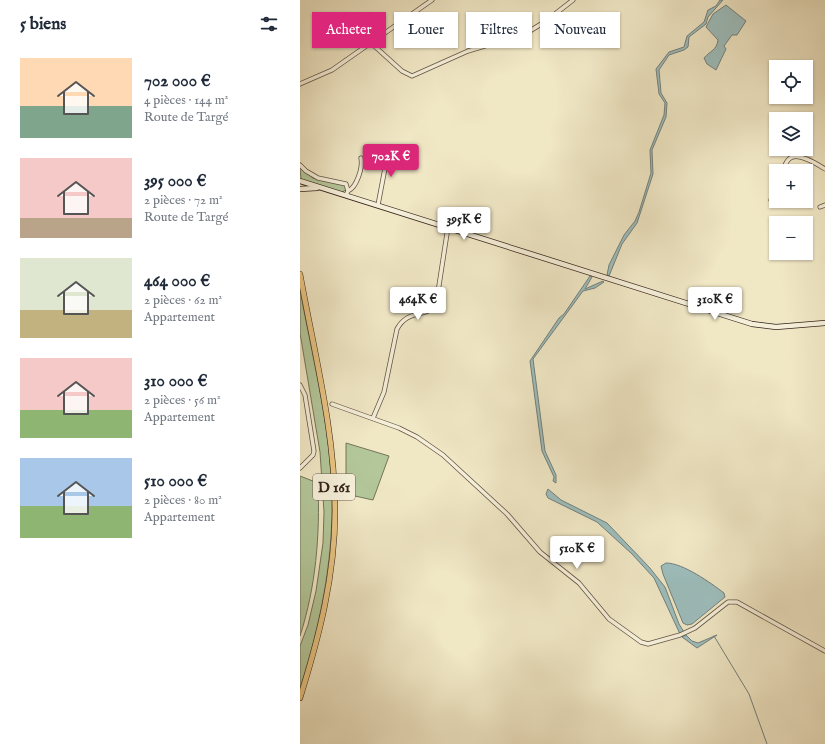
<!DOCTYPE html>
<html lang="fr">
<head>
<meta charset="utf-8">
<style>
  body { margin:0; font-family:"IM FELL English",serif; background:#f2f2f3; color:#1f2937; height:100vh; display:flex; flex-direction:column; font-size:15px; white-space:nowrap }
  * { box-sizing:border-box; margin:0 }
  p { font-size:13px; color:#747a83 }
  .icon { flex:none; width:22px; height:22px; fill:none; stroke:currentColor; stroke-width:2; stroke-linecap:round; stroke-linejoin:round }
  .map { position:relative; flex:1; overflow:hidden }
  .details { display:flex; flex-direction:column; background:#fff; width:300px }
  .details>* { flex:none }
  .top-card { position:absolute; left:12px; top:12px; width:380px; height:36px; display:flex; gap:8px }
  .tools { position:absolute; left:469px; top:60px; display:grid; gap:8px }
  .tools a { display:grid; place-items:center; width:44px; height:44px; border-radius:0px; background:#fff; box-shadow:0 1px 3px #0004; font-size:20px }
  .price { position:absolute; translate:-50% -34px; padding:0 9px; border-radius:4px; background:#fff; color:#222; font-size:13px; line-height:26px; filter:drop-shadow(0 1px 2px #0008) }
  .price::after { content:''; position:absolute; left:50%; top:24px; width:12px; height:9px; margin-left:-6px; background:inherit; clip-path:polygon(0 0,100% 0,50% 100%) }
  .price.current { background:#db2777; color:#fff }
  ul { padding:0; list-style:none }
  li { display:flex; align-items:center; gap:12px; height:100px; padding:0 20px }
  li span { display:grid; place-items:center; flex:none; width:112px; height:80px; border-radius:0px; color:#555 }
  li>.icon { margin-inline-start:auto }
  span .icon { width:48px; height:48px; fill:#fffc; stroke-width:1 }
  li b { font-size:17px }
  h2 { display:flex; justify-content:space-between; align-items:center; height:48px; padding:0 20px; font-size:17px }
  .pill { padding:0 14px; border-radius:0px; background:#fff; box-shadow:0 1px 3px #0004; font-size:14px; line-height:36px }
  .pill.current { background:#db2777; color:#fff }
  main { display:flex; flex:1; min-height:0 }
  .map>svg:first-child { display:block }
  .green { fill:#b3c79a; stroke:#74755a }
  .water { fill:#9dbebd; stroke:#73807c }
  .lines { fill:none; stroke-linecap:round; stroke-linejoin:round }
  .stream { stroke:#73807c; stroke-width:1 }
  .street-casing { stroke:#635445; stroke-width:5 }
  .secondary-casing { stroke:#34231a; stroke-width:6 }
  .primary-casing { stroke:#34231a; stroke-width:6 }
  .street { stroke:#f5efd9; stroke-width:3.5 }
  .secondary { stroke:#f5efd9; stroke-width:4.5 }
  .primary { stroke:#e8c482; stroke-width:5 }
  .labels { text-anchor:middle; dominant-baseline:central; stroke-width:4; stroke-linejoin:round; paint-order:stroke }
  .shield { fill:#f5efd9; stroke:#6e6053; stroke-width:1 }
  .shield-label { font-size:15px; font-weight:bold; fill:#34231a }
</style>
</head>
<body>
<main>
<section class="details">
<h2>5 biens<svg class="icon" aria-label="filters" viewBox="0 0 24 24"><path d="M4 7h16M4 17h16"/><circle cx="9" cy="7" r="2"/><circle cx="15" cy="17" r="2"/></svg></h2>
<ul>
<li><span style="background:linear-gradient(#ffd9b3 60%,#7fa58c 0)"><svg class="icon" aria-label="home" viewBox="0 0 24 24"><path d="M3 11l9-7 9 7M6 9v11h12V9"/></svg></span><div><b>702 000 €</b><p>4 pièces · 144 m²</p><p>Route de Targé</p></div></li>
<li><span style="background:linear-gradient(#f6c9c9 75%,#b9a48a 0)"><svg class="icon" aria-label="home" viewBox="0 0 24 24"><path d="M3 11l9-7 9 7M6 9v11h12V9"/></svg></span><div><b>395 000 €</b><p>2 pièces · 72 m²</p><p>Route de Targé</p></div></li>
<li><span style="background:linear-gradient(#dfe7d0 65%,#c2b280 0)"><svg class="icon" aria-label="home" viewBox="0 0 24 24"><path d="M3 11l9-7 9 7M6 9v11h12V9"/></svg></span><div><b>464 000 €</b><p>2 pièces · 62 m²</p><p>Appartement</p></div></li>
<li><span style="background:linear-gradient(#f6c9c9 65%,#8fb573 0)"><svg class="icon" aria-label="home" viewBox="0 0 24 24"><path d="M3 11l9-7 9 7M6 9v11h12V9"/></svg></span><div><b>310 000 €</b><p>2 pièces · 56 m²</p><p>Appartement</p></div></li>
<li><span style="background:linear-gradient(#a9c7e8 60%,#8fb573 0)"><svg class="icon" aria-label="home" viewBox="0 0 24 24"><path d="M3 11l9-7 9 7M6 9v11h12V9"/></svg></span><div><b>510 000 €</b><p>2 pièces · 80 m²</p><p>Appartement</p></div></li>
</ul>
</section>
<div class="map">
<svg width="525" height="744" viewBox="0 0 525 744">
  <rect width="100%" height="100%" fill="#f0e7c5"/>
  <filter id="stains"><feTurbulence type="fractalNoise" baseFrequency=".005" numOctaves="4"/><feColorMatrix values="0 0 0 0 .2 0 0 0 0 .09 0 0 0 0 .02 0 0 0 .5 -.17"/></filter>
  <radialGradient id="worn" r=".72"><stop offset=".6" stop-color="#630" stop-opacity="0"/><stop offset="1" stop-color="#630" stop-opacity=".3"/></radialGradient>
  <g class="green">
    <path d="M 0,168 L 13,178 L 42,184 L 46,187 L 46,190 L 42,192 L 1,179 Z"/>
    <path d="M 0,290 C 11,351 27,413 31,476 C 36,549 22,619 0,688 L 0,646 L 8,625 L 16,591 L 23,543 L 24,512 L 20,452 L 0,333 Z"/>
    <path d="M 46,443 L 89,456 L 73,500 L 46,494 Z"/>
    <path d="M 0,476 L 18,483 C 20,536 16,586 0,636 Z"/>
  </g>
  <g class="water">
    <path d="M 420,0 L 423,0 L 408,17 L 406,24 L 389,37 L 388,47 L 384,50 L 369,55 L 359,70 L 361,93 L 367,103 L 366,117 L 352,150 L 353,174 L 337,223 L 322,244 L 309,276 L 307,275 L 309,265 L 324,235 L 335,221 L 339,212 L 351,173 L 350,150 L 364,115 L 365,103 L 359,94 L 356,69 L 369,52 L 384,47 L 387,36 L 404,22 L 408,10 L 416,6 Z"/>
    <path d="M 426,5 L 446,21 L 437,35 L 432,35 L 424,46 L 426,49 L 416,70 L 407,64 L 404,58 C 410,51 417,50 418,40 L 406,27 L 413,14 Z"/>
    <path d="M 290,276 L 292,277 L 285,289 L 303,281 L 304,282 L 295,288 L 283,291 L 233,359 L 245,451 L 256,475 L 256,483 L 253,481 L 254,477 L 242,451 L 230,361 L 259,318 L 264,314 Z"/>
    <path d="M 248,489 L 261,500 L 307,523 L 349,567 L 365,587 L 379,624 L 384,632 L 380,634 L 354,578 L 332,554 L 297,522 L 248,498 L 246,494 Z"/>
    <path d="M 366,563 C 383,563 411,583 424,593 L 425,597 L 392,624 L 387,625 L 383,623 L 363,574 L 361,566 Z"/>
    <path d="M 386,635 L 392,641 L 398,643 L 417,635 L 397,648 L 382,637 Z"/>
  </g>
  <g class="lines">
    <path class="stream" d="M 414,636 L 449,694 L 467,744"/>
    <defs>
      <g id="street">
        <path d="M 71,43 L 102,71 L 112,76 L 168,51 L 225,34 L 246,21 L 273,0"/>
        <path d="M 0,84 L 32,70 L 132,0"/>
        <path d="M 0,165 L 6,171 L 18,178 L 46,184 L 48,191 L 46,195"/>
        <path d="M 483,171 C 484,167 486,162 489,159 C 497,151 517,164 525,169"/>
        <path d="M 48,191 C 57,187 63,167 61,158"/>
        <path d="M 471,200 L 476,187"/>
        <path d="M 78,205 L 89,147"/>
        <path d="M 520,207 L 525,205"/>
        <path d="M 0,385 L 5,395 L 14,451 L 13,455 L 0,468"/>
        <path d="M 32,404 L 99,428 L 117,437 L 143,455 L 207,514 L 240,552 L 279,583 L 309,619 L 341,642 L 348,644 L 380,635 L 395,628 L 428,602 L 437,602 L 525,651"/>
        <path d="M 73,418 L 84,392 L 97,329 C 108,309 125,318 136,305 L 148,227"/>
      </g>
      <g id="secondary">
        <path d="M 0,181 L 452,324 L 476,327 L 525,323"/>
        <path d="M 0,189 L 17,188"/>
      </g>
      <path id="primary" d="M 0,274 C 14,352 35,431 35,511 C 35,576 19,637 0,698"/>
    </defs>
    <use href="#street" class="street-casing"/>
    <use href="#secondary" class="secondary-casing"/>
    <use href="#primary" class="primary-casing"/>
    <use href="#street" class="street"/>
    <use href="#secondary" class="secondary"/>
    <use href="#primary" class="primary"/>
  </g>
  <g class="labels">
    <rect class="shield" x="13" y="474" width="42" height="26" rx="3"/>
    <g class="shield-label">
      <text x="34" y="487">D 161</text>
    </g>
  </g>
  <rect width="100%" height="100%" filter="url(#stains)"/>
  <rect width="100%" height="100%" fill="url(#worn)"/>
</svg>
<div class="tools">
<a><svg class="icon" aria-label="locate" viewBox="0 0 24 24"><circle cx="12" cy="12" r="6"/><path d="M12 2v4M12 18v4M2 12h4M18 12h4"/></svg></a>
<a><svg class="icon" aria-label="layers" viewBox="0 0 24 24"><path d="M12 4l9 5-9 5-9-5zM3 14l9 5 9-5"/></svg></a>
<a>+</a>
<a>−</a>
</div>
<b class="price current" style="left:91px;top:178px">702K €</b>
<b class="price" style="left:164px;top:241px">395K €</b>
<b class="price" style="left:118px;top:321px">464K €</b>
<b class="price" style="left:415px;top:321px">310K €</b>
<b class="price" style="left:277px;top:570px">510K €</b>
<div class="top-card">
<a class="pill current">Acheter</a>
<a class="pill">Louer</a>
<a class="pill">Filtres</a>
<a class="pill">Nouveau</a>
</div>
</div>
</main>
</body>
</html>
